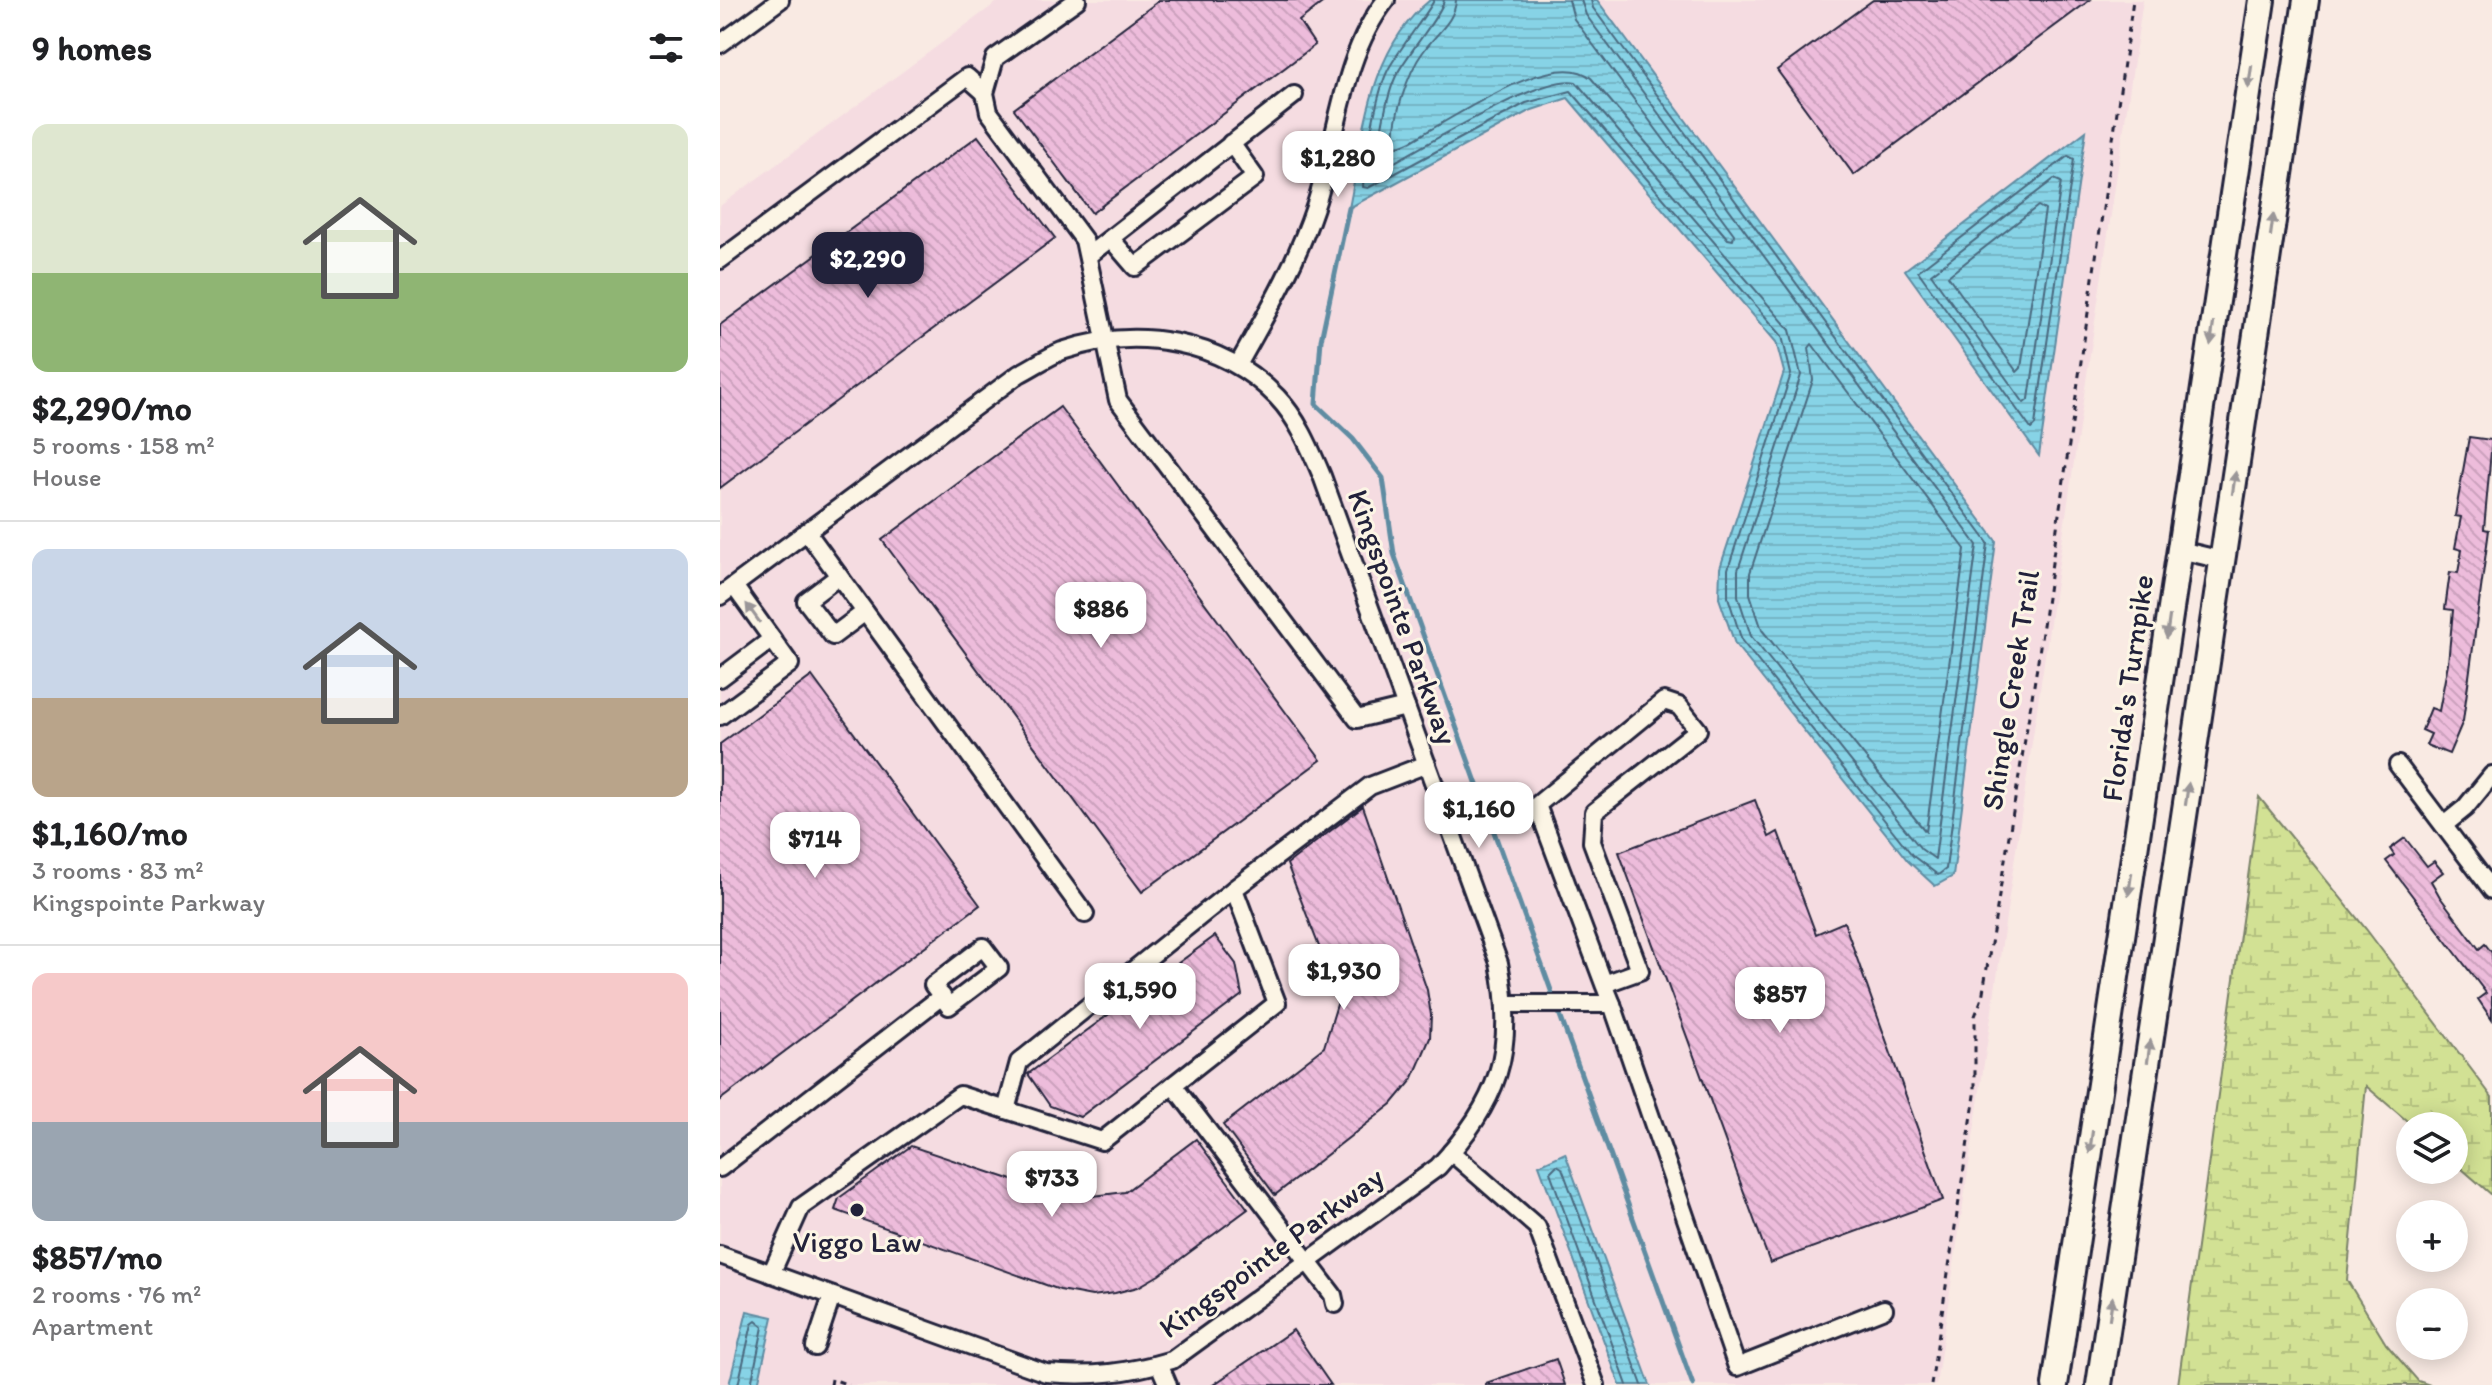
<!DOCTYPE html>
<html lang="en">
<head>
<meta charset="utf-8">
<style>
  body { margin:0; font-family:Itim,sans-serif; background:#f2f2f2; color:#202124; height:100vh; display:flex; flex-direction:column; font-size:30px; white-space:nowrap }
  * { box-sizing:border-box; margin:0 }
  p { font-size:26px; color:#757577 }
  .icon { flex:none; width:44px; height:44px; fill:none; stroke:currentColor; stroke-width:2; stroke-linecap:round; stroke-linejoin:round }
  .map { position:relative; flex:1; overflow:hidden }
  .side { display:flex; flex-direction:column; background:#fff; width:720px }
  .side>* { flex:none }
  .tools { position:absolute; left:1676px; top:1112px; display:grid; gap:16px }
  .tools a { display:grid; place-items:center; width:72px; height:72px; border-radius:50%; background:#fff; box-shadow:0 4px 20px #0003; font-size:40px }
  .price { position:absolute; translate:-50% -68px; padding:0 18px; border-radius:16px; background:#fff; color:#222; font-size:26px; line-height:52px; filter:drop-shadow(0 2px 4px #0008) }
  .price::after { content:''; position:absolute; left:50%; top:48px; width:24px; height:18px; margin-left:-12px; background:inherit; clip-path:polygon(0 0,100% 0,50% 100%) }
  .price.on { background:#22223b; color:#fff }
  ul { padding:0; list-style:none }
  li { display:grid; align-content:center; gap:16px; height:424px; padding:0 32px }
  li+li { border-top:2px solid #e0e0e0 }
  li span { display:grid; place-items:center; height:248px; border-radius:16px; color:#555 }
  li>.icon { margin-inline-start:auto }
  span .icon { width:144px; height:144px; fill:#fffc; stroke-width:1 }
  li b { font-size:34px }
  h2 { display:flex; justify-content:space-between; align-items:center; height:96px; padding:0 32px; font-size:34px }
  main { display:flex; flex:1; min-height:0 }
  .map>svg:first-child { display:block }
  .built { fill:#f5dce1 }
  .wetland { fill:url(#wetland-marsh); stroke:#7a8268; stroke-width:2 }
  .water { fill:url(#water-rules); stroke:#5f8ca2; stroke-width:2 }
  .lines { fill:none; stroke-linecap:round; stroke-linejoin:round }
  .shore { stroke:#4a697f; stroke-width:2 }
  .stream { stroke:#5f8ca2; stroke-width:5 }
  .building { fill:url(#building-back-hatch); stroke:#22223b; stroke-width:2 }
  .minor-casing { stroke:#22223b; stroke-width:22 }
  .highway-casing { stroke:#22223b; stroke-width:30 }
  .path { stroke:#22223b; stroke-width:3; stroke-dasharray:6 6; stroke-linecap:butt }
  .minor { stroke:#fcf5e5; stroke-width:16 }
  .highway { stroke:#fcf5e5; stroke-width:24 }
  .oneway { fill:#9a9698 }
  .poi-dot { fill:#22223b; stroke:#fcf5e5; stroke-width:3 }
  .labels { text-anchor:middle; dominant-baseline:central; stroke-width:6; stroke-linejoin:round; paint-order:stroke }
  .street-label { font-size:30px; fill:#22223b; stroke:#fcf5e5 }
  .poi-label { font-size:30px; fill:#22223b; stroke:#fcf5e5 }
</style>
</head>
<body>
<main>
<section class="side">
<h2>9 homes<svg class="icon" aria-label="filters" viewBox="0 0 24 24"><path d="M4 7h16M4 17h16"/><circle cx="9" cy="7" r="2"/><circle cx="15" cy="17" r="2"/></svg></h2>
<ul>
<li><span style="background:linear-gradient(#dfe7d0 60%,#8fb573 0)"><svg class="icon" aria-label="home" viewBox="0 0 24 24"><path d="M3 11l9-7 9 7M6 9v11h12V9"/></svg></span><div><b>$2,290/mo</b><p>5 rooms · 158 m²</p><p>House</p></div></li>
<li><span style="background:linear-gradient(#c9d6e8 60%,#b9a48a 0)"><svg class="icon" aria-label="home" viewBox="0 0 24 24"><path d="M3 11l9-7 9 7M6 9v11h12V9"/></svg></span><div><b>$1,160/mo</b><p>3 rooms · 83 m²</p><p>Kingspointe Parkway</p></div></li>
<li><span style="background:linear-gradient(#f6c9c9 60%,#9aa5b1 0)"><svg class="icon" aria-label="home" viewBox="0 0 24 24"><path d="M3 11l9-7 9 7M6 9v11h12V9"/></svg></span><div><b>$857/mo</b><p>2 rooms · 76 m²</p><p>Apartment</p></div></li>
</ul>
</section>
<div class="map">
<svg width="1772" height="1385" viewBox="0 0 1772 1385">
  <defs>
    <pattern id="wetland-marsh" width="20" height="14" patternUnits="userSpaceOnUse" patternTransform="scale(2)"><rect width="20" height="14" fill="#d2e194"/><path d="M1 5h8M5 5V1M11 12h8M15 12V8" fill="none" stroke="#b4c180"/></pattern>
    <pattern id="water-rules" width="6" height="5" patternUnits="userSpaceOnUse" patternTransform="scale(2)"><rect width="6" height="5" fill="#87d3e6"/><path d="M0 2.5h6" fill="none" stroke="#74b5c6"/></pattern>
    <pattern id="building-back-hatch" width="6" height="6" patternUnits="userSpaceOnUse" patternTransform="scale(2)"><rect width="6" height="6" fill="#edbcdb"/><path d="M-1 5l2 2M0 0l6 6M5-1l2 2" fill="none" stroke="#cba1bd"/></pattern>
  </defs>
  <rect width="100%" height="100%" fill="#f9eae3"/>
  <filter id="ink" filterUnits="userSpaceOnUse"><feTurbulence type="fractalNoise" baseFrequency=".0125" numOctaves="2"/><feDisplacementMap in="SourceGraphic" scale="16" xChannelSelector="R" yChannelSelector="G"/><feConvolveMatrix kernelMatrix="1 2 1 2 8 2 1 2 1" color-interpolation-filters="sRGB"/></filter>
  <g filter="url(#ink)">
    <path class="built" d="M 280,0 L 1423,0 L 1216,1385 L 0,1385 L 0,206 Z"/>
    <path class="wetland" d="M 1539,797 L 1646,929 L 1772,1097 L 1772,1195 L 1734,1162 L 1734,1126 L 1693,1126 L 1646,1086 L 1627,1280 L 1666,1344 L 1698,1381 L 1710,1385 L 1458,1385 Z"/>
    <g class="water">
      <path d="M 710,0 L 877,0 L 1276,541 L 1233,876 L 1215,886 L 1188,861 L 1015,644 L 999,598 L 1000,568 L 1064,372 L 1056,342 L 848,98 L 809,111 L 629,208 C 644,136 648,50 710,0 Z"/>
      <path d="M 1366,131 L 1319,456 L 1185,270 Z"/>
      <path d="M 845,1153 L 930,1385 L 900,1385 L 819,1165 Z"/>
      <path d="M 27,1311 L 53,1317 L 38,1385 L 9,1385 Z"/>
    </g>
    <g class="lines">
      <g class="shore">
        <path d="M 714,0 C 713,6 674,56 667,72 C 657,93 644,163 643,187 L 648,188 L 806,103 L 851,91 L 1062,336 L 1071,374 L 1008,569 L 1008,597 L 1022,641 L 1193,856 L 1218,875 L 1226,869 L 1268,543 L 873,8 L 871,0"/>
        <path d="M 724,0 C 723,12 686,56 677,74 C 666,95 658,145 657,168 L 662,169 C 698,150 822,73 856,82 L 1070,330 L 1081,375 L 1018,570 L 1018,596 L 1031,636 L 1201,849 L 1215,859 L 1257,545 L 866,15 L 861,0"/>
        <path d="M 736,0 C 735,22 715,34 703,52 C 688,72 671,122 675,146 C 686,146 698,137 708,131 C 742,113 836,48 871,78 L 1008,239 L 1013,240 L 1014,234 L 854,19 L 849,0"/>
        <path d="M 1348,156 L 1354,159 L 1315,425 L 1311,429 L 1198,271 Z"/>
        <path d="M 1334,179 L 1341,182 L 1309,399 L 1304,403 L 1211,274 Z"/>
        <path d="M 1318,206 L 1325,210 L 1301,368 L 1297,372 L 1228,276 Z"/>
        <path d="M 1092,344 L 1245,549 L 1206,832 L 1042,630 L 1030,594 L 1030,573 L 1093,380 L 1089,348 Z"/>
        <path d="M 18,1385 L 32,1324 L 36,1321 L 43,1327 L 31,1385"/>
        <path d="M 907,1385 L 830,1172 L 837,1165 L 842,1168 L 922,1385"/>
      </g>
      <path class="stream" d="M 629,208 L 601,340 L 596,404 L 633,439 L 663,478 L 674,554 L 973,1385"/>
    </g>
    <g class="building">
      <path d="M 440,0 L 606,0 L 579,21 L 595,45 L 372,213 L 294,109 Z"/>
      <path d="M 1153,0 L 1370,0 L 1134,175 L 1057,70 Z"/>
      <path d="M 258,136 L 335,238 L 0,488 L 0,325 Z"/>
      <path d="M 340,407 L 601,760 L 422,892 L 162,540 Z"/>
      <path d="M 1749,437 L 1772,440 L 1764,529 L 1769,530 L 1743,721 L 1729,754 L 1706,745 L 1711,734 L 1702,730 L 1711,708 L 1719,711 L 1728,663 L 1733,610 L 1725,609 L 1730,572 L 1738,573 L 1742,550 L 1735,548 L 1741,517 L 1735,516 Z"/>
      <path d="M 92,676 L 260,905 L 0,1100 L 0,744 Z"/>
      <path d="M 1035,800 L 1049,837 L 1058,832 L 1096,934 L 1124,922 L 1223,1200 L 1050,1263 L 899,852 Z"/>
      <path d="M 643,806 L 707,990 L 711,1015 L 710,1038 L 692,1080 L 672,1104 L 555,1195 L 503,1125 L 604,1047 L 619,998 L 567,864 Z"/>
      <path d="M 1685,838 L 1707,866 L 1714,861 L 1723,872 L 1711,881 L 1720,897 L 1759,949 L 1765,944 L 1772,953 L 1772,1020 L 1758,999 L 1766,993 L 1666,861 L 1674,855 L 1670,849 Z"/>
      <path d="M 495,936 L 516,964 L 522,995 L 360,1117 L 330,1106 L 308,1074 Z"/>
      <path d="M 476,1139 L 528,1209 L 439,1275 L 418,1287 L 395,1293 L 372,1296 L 340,1290 L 115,1210 L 119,1198 L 191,1146 L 349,1199 L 405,1192 Z"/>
      <path d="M 573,1330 L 611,1385 L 493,1385 Z"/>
      <path d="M 836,1359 L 845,1385 L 766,1385 L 766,1383 Z"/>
    </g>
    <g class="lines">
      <defs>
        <g id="minor">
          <path d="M 357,0 L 275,58 L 265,93 L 269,112 L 364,240 L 398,400 L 637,719 L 686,707"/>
          <path d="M 0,44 L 60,0"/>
          <path d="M 391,239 L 415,267 L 535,177 L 511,143"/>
          <path d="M 369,255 L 574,95"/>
          <path d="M 0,260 L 247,77 L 265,93"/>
          <path d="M 518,365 C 547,313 576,264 595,207 C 618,139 621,57 666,0"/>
          <path d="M 87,532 L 365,914"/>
          <path d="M 1460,550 L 1502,560"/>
          <path d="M 119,576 L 86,601 L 113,636 L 145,612"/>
          <path d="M 0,596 L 299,374 C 313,367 327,357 342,351 C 416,326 501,339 557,397 C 578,419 590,448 602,476 L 779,963 C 797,1052 778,1101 718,1167 L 452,1360 C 408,1373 372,1377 326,1373 L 0,1255"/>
          <path d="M 0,678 L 52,639"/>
          <path d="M 0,716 L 70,664 L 14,586"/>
          <path d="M 1678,765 L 1772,890"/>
          <path d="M 1724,825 L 1745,808 L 1772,775"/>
          <path d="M 263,947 L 279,968 L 229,1006 L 213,985 Z"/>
          <path d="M 884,984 L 920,971 L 872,842 L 874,812 L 978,730 L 959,706 L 944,701 L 817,805 L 884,984 L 892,1004"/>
          <path d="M 787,1004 L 892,1004 L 1017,1367 L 1164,1309"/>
          <path d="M 453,1085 L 613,1295 L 615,1304"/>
          <path d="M 286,1110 L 299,1062 L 514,889"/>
          <path d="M 731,1152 L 817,1227 L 876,1385"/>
          <path d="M 0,1168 L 222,996"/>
          <path d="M 51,1274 L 81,1207 L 240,1095 L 382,1141 L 557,1003 L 514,889 L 650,786 L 707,764"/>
          <path d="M 95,1347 L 112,1296"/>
          <path d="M 439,1364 L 448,1385"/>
        </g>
        <g id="highway">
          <path d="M 1335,1385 L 1542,0"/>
          <path d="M 1379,1385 L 1586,0"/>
        </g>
      </defs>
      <use href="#minor" class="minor-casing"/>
      <use href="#highway" class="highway-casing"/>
      <g class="path">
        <path d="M 111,1385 L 112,1379 L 129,1385"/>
        <path d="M 1211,1385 L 1255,1095 L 1255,1016 L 1262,998 L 1317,667 L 1413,0"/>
      </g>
      <use href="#minor" class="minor"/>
      <use href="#highway" class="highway"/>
    </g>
    <defs><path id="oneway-solid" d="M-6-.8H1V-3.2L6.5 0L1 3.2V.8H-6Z" transform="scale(2)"/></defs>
    <g class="oneway">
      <use href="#oneway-solid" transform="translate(1530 77) rotate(98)"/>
      <use href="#oneway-solid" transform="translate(1552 225) rotate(-82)"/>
      <use href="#oneway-solid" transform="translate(1492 334) rotate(98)"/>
      <use href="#oneway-solid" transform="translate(1514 483) rotate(-82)"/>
      <use href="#oneway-solid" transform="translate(33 613) rotate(-126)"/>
      <use href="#oneway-solid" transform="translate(1448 627) rotate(98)"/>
      <use href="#oneway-solid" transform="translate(1467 794) rotate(-82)"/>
      <use href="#oneway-solid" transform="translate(1410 884) rotate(98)"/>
      <use href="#oneway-solid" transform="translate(1429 1051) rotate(-82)"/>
      <use href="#oneway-solid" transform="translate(1371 1142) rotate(98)"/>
      <use href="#oneway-solid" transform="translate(1391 1308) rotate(-82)"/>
    </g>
  </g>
  <circle class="poi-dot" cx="137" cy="1210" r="8"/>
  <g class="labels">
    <g class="street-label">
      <text transform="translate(683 617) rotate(70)">Kingspointe Parkway</text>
      <text transform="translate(1407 688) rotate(-82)">Florida's Turnpike</text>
      <text transform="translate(1290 690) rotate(-81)">Shingle Creek Trail</text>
      <text transform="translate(551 1252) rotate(-36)">Kingspointe Parkway</text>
    </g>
    <g class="poi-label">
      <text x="137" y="1241">Viggo Law</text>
    </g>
  </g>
</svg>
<div class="tools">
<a><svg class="icon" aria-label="layers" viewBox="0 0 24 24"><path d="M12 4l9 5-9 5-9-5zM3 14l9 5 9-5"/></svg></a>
<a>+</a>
<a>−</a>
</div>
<b class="price" style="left:618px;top:199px">$1,280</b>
<b class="price on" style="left:148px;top:300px">$2,290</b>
<b class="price" style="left:381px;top:650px">$886</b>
<b class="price" style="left:759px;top:850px">$1,160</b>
<b class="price" style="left:95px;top:880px">$714</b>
<b class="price" style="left:624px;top:1012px">$1,930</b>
<b class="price" style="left:420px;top:1031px">$1,590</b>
<b class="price" style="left:1060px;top:1035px">$857</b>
<b class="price" style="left:332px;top:1219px">$733</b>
</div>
</main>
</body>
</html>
